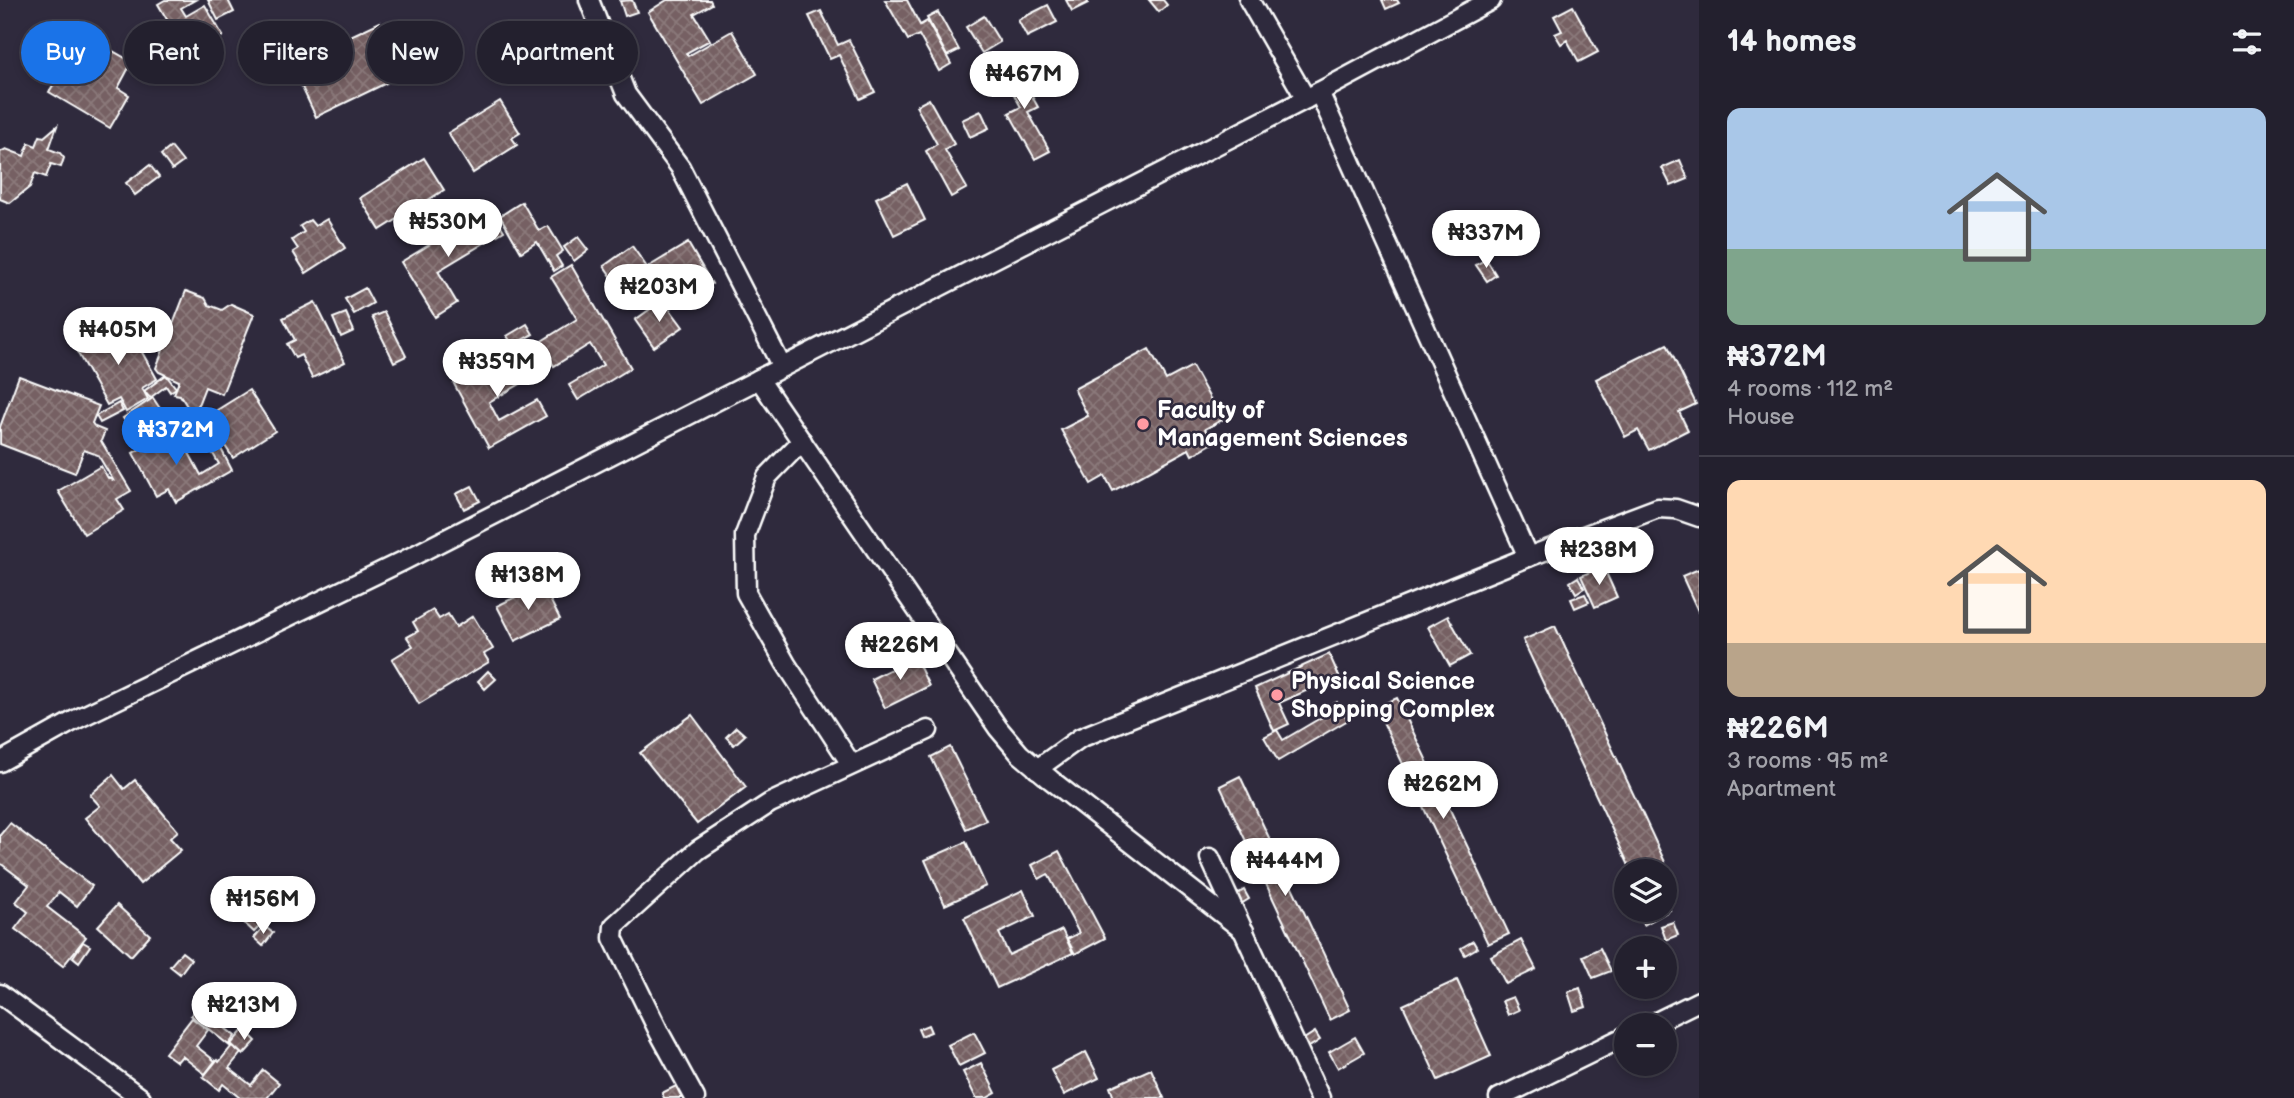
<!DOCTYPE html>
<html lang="en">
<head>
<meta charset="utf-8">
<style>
  body { margin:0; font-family:"Balsamiq Sans",sans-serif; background:#2f2d3a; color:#f1f3f6; height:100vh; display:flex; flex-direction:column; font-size:26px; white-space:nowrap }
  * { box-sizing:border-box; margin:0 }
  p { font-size:23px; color:#a3a3aa }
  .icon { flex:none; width:38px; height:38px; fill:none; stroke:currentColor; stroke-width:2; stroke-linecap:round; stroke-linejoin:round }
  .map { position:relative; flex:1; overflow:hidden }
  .sheet { display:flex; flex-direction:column; background:#23202e; width:595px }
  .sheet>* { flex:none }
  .banner { position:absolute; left:21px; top:21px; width:665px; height:63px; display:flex; gap:14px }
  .tools { position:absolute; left:1614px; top:859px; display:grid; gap:14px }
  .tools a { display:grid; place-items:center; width:63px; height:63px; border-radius:50%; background:#23202e; box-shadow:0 4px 10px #0003,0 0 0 2px #403e4a; font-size:35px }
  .price { position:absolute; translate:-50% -60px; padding:0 16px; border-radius:24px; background:#fff; color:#222; font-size:23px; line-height:46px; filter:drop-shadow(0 2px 4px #0008) }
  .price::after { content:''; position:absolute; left:50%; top:42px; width:21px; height:16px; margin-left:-10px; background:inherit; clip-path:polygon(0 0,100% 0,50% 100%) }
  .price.active { background:#1a73e8; color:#fff }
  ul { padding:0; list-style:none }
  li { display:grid; align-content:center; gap:14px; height:371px; padding:0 28px }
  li+li { border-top:2px solid #403e4a }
  li span { display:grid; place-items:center; height:217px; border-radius:14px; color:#555 }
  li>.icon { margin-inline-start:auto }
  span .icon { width:126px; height:126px; fill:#fffc; stroke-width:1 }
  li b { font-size:30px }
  h2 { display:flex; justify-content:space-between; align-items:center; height:84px; padding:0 28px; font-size:30px }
  .pill { padding:0 24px; border-radius:32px; background:#23202e; box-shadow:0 4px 10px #0003,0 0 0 2px #403e4a; font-size:24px; line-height:63px }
  .pill.active { background:#1a73e8; color:#fff }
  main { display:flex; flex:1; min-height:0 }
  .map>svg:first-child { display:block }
  .building { fill:url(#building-cross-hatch); stroke:#fff; stroke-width:2 }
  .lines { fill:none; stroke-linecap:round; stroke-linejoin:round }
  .minor-casing { stroke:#fff; stroke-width:23 }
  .minor { stroke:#2f2a3d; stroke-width:18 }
  .poi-dot { fill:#ff9aa2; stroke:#2f2a3d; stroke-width:2.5 }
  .labels { text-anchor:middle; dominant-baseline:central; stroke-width:5; stroke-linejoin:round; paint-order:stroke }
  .poi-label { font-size:24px; font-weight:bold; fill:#fff; stroke:#2f2a3d; text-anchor:start }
</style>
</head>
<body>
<main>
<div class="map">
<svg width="1699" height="1098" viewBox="0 0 1699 1098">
  <defs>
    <pattern id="building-cross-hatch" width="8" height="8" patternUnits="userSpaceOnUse" patternTransform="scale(1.75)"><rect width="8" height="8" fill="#766163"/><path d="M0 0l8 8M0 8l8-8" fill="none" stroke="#8b797a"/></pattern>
  </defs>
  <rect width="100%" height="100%" fill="#2f2a3d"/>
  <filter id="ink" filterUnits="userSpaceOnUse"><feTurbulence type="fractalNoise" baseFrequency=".0143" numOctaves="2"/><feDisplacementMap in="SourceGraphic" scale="14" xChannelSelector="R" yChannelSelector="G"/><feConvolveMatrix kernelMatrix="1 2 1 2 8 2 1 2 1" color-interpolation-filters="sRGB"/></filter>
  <g filter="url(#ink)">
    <g class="building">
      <path d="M 165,0 L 195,0 L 181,8 L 186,16 L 205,5 L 223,36 L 201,49 L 192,33 L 179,40 L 158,4 Z"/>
      <path d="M 208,0 L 228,0 L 234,12 L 218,20 Z"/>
      <path d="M 632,0 L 637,12 L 625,16 L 620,1 Z"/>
      <path d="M 667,0 L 710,0 L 712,4 L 694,14 L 710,40 L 686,53 L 688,56 L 732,31 L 757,74 L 703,105 L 648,12 Z"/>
      <path d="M 885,0 L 907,0 L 920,25 L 927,21 L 951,64 L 939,71 L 919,35 L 908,40 Z"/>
      <path d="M 1066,0 L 1087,0 L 1088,3 L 1072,11 Z"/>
      <path d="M 1149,0 L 1163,0 L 1167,5 L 1159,12 Z"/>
      <path d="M 1382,0 L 1397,0 L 1399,3 L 1386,9 Z"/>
      <path d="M 1048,5 L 1057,22 L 1027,37 L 1018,20 Z"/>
      <path d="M 1573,6 L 1598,52 L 1579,62 L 1567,40 L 1561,44 L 1555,34 L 1562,31 L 1554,16 Z"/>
      <path d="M 821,11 L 838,45 L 849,40 L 875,92 L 860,99 L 839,55 L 830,59 L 809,16 Z"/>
      <path d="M 938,12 L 959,50 L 947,56 L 927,18 Z"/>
      <path d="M 984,16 L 1000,42 L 982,53 L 966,27 Z"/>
      <path d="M 380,22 L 405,74 L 316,117 L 291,64 Z"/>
      <path d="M 83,34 L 132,62 L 118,88 L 129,95 L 110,128 L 49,92 Z"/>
      <path d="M 1012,61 L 1038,107 L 1028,112 L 1050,151 L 1035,159 L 1009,113 L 1021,107 L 999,68 Z"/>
      <path d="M 929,99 L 954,144 L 945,150 L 967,188 L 951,197 L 926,151 L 937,144 L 916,106 Z"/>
      <path d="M 500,101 L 520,133 L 512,138 L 517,145 L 473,173 L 448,133 Z"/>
      <path d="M 981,111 L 989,128 L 970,137 L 962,120 Z"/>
      <path d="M 57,126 L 49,149 L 60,153 L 64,158 L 61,167 L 51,164 L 46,177 L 35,173 L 30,187 L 10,203 L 0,199 L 0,152 L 6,149 L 24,156 L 29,143 L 36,146 L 40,136 L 44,137 Z"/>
      <path d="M 171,147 L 183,162 L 172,170 L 161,155 Z"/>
      <path d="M 424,158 L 444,190 L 380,230 L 360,198 Z"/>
      <path d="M 1680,160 L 1688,179 L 1671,186 L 1662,168 Z"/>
      <path d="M 150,165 L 159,177 L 135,195 L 126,183 Z"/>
      <path d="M 907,183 L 925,220 L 894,235 L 876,198 Z"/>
      <path d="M 522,202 L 539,231 L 548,226 L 563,251 L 556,256 L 562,266 L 554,271 L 537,242 L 521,252 L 500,216 Z"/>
      <path d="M 490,208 L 504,231 L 438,271 L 457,303 L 435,317 L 401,262 Z"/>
      <path d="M 327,219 L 345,248 L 306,273 L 293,252 L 298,249 L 292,240 L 304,232 L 300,226 L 310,220 L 315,226 Z"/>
      <path d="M 578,237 L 588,250 L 574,261 L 564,247 Z"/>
      <path d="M 688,243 L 712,284 L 672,307 L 648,267 Z"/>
      <path d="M 632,246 L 651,273 L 623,293 L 604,266 Z"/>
      <path d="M 1486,259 L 1496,275 L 1487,281 L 1476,265 Z"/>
      <path d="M 571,265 L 631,368 L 578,400 L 569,385 L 603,365 L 590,344 L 554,366 L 540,342 L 577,319 L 551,277 Z"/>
      <path d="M 365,288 L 373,303 L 354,314 L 345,299 Z"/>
      <path d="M 186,291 L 205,298 L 209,305 L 222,310 L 231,304 L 254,314 L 222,394 L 205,387 L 198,405 L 212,428 L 214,423 L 209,415 L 249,390 L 275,431 L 233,458 L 223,443 L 214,449 L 180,395 L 174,394 L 179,381 L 159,372 L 156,368 Z"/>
      <path d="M 663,300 L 683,327 L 654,347 L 635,320 Z"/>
      <path d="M 315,302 L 345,362 L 312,378 L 301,355 L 295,358 L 287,344 L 295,340 L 283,318 Z"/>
      <path d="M 384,312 L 406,356 L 394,362 L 372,317 Z"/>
      <path d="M 346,313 L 354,331 L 341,337 L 333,318 Z"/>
      <path d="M 125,322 L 157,379 L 142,388 L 148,399 L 126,412 L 119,399 L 107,405 L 76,350 Z"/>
      <path d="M 527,324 L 533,334 L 513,345 L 507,336 Z"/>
      <path d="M 1667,344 L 1696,404 L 1679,412 L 1688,430 L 1649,450 L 1638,430 L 1625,437 L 1596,379 Z"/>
      <path d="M 1149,349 L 1166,380 L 1192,366 L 1222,420 L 1205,429 L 1213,443 L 1192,455 L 1189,449 L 1113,491 L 1105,476 L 1091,484 L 1061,430 L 1088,416 L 1074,389 Z"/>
      <path d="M 513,351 L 529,379 L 489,402 L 499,421 L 537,400 L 546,416 L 489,448 L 454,384 Z"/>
      <path d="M 166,375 L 176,388 L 170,392 L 166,386 L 150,398 L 144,391 Z"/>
      <path d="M 19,376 L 99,406 L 92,423 L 95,427 L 105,431 L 101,441 L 131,491 L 117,499 L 124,510 L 84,534 L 58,491 L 101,466 L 108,478 L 113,480 L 98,455 L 84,450 L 75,473 L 0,444 L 0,427 Z"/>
      <path d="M 153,398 L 169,422 L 139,442 L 123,418 Z"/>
      <path d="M 119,403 L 123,411 L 100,423 L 96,416 Z"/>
      <path d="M 176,429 L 201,475 L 219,464 L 212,452 L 220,447 L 232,470 L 176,502 L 169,489 L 156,496 L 133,453 Z"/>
      <path d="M 472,486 L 480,501 L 464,509 L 456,494 Z"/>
      <path d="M 1603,566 L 1617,597 L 1595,607 L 1581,576 Z"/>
      <path d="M 1699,569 L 1699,613 L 1682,576 Z"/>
      <path d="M 1578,577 L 1584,588 L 1576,593 L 1570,582 Z"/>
      <path d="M 542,584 L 560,619 L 515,641 L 497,606 Z"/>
      <path d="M 1585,594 L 1589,602 L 1575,608 L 1571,599 Z"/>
      <path d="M 433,610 L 439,619 L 448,614 L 456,627 L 473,616 L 493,649 L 484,654 L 489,662 L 419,704 L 392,659 L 413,646 L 407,637 L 418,631 L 413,622 Z"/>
      <path d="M 1448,616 L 1470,655 L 1450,666 L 1428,627 Z"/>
      <path d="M 1555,626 L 1665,862 L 1647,872 L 1632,872 L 1523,640 Z"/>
      <path d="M 1329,654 L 1339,676 L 1279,703 L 1289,724 L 1274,731 L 1255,688 Z"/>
      <path d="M 915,657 L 929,686 L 885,708 L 871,679 Z"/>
      <path d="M 488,671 L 496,679 L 485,689 L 478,681 Z"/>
      <path d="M 1397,698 L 1509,934 L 1488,944 L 1376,707 Z"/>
      <path d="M 1337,702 L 1348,720 L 1278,761 L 1264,737 L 1277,730 L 1283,740 L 1327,714 L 1324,709 Z"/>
      <path d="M 692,715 L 746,787 L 697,824 L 640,753 Z"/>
      <path d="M 736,727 L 745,735 L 734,745 L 726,737 Z"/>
      <path d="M 950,747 L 986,820 L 966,829 L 931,757 Z"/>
      <path d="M 113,775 L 124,789 L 135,780 L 178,831 L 170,838 L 181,850 L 140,884 L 85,818 L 100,806 L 90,795 Z"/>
      <path d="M 1240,776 L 1350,1010 L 1330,1020 L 1220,786 Z"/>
      <path d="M 10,823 L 92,886 L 77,906 L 59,892 L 47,907 L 86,937 L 63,966 L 15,929 L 28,912 L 16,902 L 29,885 L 0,863 L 0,835 Z"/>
      <path d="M 966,842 L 986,886 L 945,905 L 925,860 Z"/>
      <path d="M 1059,851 L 1105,938 L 1075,954 L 1067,939 L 1079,933 L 1048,874 L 1039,879 L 1032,865 Z"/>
      <path d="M 1023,890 L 1035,916 L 999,933 L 1009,955 L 1062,930 L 1073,953 L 997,988 L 964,918 Z"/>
      <path d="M 1244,890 L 1249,899 L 1239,905 L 1234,896 Z"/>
      <path d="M 244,896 L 251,902 L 240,916 L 232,910 Z"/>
      <path d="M 1664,899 L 1670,910 L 1644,925 L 1635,910 L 1664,910 Z"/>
      <path d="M 117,905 L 150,935 L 131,956 L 98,926 Z"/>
      <path d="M 250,906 L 266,920 L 254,932 L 239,918 Z"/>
      <path d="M 1673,922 L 1678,935 L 1666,940 L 1661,926 Z"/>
      <path d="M 264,926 L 273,933 L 263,946 L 254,938 Z"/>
      <path d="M 1521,940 L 1536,969 L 1506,984 L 1491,956 Z"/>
      <path d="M 1473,941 L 1477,948 L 1465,955 L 1461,948 Z"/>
      <path d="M 83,942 L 90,946 L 79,962 L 73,957 Z"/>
      <path d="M 1600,948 L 1611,971 L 1593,978 L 1583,956 Z"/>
      <path d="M 182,952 L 191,959 L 180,974 L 170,966 Z"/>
      <path d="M 1457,980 L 1491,1056 L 1438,1080 L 1403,1005 Z"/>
      <path d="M 1580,988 L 1586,1007 L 1574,1011 L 1568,992 Z"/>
      <path d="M 1513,997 L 1519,1010 L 1508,1015 L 1502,1001 Z"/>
      <path d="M 203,1001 L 215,1010 L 210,1016 L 235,1036 L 229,1044 L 241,1053 L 229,1068 L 251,1085 L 263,1070 L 279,1083 L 267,1098 L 240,1098 L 223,1084 L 219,1090 L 203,1077 L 217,1060 L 219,1062 L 231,1047 L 191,1015 Z"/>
      <path d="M 192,1018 L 208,1030 L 196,1046 L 215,1061 L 205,1074 L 182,1056 L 177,1062 L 165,1053 Z"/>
      <path d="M 928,1025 L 931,1032 L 921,1036 L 918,1029 Z"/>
      <path d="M 244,1029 L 256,1041 L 243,1055 L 231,1044 Z"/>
      <path d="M 974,1032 L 985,1053 L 959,1066 L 948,1045 Z"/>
      <path d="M 1315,1032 L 1320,1040 L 1309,1047 L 1304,1039 Z"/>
      <path d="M 1355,1037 L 1364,1053 L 1338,1068 L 1329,1052 Z"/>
      <path d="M 1086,1052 L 1099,1078 L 1064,1095 L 1051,1070 Z"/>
      <path d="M 981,1063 L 996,1093 L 987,1098 L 976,1098 L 963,1072 Z"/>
      <path d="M 1151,1069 L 1164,1098 L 1114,1098 L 1110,1087 Z"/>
      <path d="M 676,1086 L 682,1098 L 664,1098 L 662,1093 Z"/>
    </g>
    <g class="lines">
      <defs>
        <g id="minor">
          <path d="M 589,0 L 626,94 L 680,167 L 782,367"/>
          <path d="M 1249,0 L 1306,99"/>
          <path d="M 1319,92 L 1528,557"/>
          <path d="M 759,379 L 998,728 L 1020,754 L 1051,780 L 1244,931"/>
          <path d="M 802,441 L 767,477 L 745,535 L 746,593 L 786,664 L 851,764"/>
          <path d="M 0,762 L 75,720 L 403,561 L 503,510 L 1306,99 L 1491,0"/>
          <path d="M 1037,769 L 1080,738 L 1528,557 L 1658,508 L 1676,509 L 1699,517"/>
          <path d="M 1210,858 L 1320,1098"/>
          <path d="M 0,994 L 141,1098"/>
          <path d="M 1648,1026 L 1699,1001"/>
          <path d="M 695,1098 L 660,1034 L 613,938 L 614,926 L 698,850 L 770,803 L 928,730"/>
          <path d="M 1499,1098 L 1626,1036"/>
        </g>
      </defs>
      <use href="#minor" class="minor-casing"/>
      <use href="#minor" class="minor"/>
    </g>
  </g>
  <g class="poi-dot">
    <circle cx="1143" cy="424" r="7"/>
    <circle cx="1277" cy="695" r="7"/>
  </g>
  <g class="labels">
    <g class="poi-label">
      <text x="1157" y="410">Faculty of<tspan x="1157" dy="28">Management Sciences</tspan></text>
      <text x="1291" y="681">Physical Science<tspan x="1291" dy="28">Shopping Complex</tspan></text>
    </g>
  </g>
</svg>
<div class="tools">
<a><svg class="icon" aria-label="layers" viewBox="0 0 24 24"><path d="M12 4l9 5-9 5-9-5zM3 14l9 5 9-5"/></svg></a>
<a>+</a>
<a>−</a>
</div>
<b class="price" style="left:1024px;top:111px">₦467M</b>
<b class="price" style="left:448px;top:259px">₦530M</b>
<b class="price" style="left:1486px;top:270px">₦337M</b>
<b class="price" style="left:659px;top:324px">₦203M</b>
<b class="price" style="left:118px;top:367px">₦405M</b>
<b class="price" style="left:497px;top:399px">₦359M</b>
<b class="price active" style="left:176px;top:467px">₦372M</b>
<b class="price" style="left:1599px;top:587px">₦238M</b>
<b class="price" style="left:528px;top:612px">₦138M</b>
<b class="price" style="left:900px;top:682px">₦226M</b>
<b class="price" style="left:1443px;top:821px">₦262M</b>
<b class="price" style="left:1285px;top:898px">₦444M</b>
<b class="price" style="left:263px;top:936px">₦156M</b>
<b class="price" style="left:244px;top:1042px">₦213M</b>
<div class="banner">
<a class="pill active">Buy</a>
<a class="pill">Rent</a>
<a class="pill">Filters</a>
<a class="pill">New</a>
<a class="pill">Apartment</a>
</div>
</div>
<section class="sheet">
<h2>14 homes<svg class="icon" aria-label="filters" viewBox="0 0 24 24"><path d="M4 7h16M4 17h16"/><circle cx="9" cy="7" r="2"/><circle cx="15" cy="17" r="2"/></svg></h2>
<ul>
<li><span style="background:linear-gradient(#a9c7e8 65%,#7fa58c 0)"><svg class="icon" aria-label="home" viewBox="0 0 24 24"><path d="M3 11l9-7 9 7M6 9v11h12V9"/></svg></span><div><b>₦372M</b><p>4 rooms · 112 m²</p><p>House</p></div></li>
<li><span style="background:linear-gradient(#ffd9b3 75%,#b9a48a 0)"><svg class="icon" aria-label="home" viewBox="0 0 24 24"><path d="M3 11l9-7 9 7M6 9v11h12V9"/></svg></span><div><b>₦226M</b><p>3 rooms · 95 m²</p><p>Apartment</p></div></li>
</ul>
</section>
</main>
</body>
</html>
